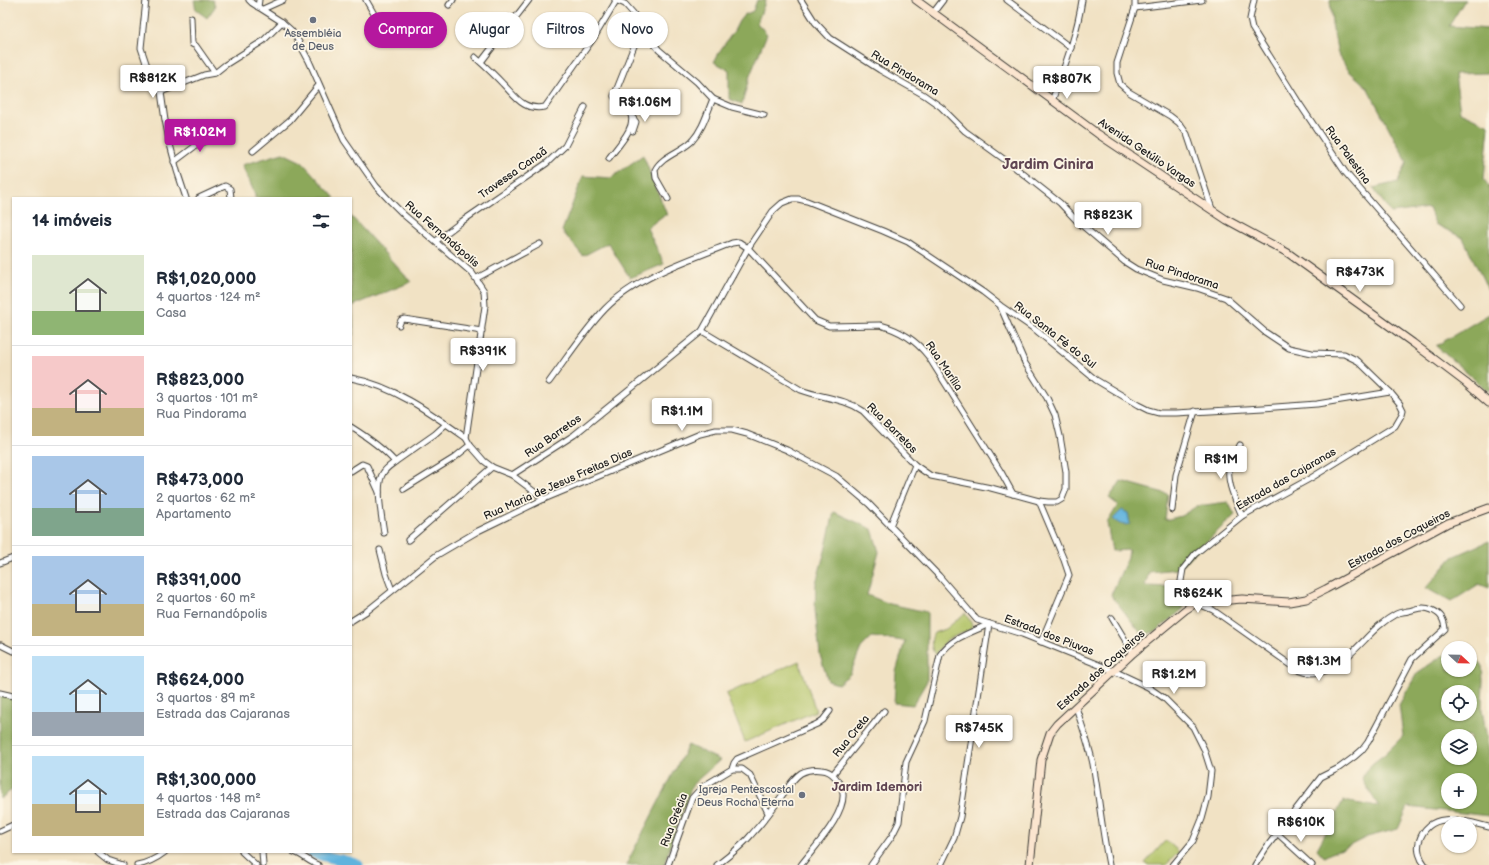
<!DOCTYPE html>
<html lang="pt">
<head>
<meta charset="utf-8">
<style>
  body { margin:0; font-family:"Balsamiq Sans",sans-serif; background:#f6f6f7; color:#1f2937; height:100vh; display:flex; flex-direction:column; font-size:15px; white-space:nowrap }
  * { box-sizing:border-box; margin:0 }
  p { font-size:13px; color:#747a83 }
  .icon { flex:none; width:22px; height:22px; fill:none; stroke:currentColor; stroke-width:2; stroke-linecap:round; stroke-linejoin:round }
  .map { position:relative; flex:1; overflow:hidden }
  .side { position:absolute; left:12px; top:197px; width:340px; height:656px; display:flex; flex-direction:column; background:#fff; border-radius:0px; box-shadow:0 1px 3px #0004 }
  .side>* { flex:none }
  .banner { position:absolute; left:364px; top:12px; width:380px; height:36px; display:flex; gap:8px }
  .needle { width:26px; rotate:112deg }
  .tools { position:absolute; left:1441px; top:641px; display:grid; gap:8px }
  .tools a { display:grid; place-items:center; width:36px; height:36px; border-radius:50%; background:#fff; box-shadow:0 1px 3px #0004; font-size:20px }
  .price { position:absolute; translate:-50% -34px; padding:0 9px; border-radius:4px; background:#fff; color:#222; font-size:13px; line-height:26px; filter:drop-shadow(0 1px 2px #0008) }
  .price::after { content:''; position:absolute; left:50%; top:24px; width:12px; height:9px; margin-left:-6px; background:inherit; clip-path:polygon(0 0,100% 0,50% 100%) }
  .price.active { background:#b5179e; color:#fff }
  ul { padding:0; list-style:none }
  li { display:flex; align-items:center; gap:12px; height:100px; padding:0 20px }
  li+li { border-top:1px solid #e0e1e3 }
  li span { display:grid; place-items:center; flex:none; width:112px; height:80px; border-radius:0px; color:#555 }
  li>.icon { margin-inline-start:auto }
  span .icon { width:48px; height:48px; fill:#fffc; stroke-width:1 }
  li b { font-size:17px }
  h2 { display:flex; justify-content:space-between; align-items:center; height:48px; padding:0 20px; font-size:17px }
  .tag { padding:0 14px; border-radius:18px; background:#fff; box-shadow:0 1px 3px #0004; font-size:14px; line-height:36px }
  .tag.active { background:#b5179e; color:#fff }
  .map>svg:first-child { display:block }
  .green { fill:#b0c265; stroke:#666f40 }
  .forest { fill:#8ca85a; stroke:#54623b; fill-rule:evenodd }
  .water { fill:#61b3dd; stroke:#3e687c }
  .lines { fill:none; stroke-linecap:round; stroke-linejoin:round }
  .river { stroke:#61b3dd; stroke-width:11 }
  .street-casing { stroke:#3c3a35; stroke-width:7 }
  .secondary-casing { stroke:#3c3a35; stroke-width:9 }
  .street { stroke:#fff; stroke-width:5 }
  .secondary { stroke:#fbe5cf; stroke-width:7 }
  .worship-dot { fill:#6b7280; stroke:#fcf5e5; stroke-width:1.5 }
  .labels { text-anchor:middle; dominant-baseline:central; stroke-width:3.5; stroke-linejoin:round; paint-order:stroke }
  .worship-label { font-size:11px; fill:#5b616d; stroke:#fcf5e5 }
  .street-label { font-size:11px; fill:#1c1c1c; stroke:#fcf5e5 }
  .quarter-label { font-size:13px; font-weight:bold; fill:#604552; stroke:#fcf5e5 }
  .district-label { font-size:15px; font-weight:bold; fill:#604552; stroke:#fcf5e5 }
</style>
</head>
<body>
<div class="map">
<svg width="1489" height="865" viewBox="0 0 1489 865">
  <rect width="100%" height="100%" fill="#fcf5e5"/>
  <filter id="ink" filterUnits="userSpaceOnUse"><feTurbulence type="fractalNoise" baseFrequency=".025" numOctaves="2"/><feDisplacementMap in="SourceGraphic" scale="8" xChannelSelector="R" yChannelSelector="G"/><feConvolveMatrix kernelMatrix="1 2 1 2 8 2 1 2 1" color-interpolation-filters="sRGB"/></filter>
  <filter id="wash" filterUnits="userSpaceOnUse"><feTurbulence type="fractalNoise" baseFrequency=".012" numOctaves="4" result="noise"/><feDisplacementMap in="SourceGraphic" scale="16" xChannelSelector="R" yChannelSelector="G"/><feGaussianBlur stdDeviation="0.9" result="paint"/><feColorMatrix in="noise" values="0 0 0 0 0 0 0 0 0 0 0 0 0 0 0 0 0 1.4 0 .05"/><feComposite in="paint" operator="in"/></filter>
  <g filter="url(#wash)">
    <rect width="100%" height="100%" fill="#f1e2c4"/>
    <g class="green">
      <path d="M 965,613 L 972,624 L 971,629 C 952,639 949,634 935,655 C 931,649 930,639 934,633 L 946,629 Z"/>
      <path d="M 799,661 L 816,711 L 745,742 L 726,694 Z"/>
      <path d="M 1166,840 L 1179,852 L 1166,865 L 1148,865 L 1145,863 Z"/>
    </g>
    <g class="forest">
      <path d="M 194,0 L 213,0 L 215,7 L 207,18 L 196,10 Z"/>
      <path d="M 757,0 L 766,0 L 757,23 L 767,34 L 749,78 L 742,104 L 729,99 L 729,70 L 714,62 L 721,49 L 734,31 L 739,21 L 744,15 L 753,11 Z"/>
      <path d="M 1330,0 L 1465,0 L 1449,26 L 1489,29 L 1489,73 L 1455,74 L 1460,112 L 1489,125 L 1484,179 L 1489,187 L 1489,292 L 1463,238 L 1435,224 L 1429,208 L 1391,213 L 1373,188 L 1398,182 L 1407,162 L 1367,87 L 1349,71 L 1338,54 L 1332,24 Z"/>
      <path d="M 283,153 L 302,162 L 335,198 L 255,198 L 255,194 L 242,165 Z"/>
      <path d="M 643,155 L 667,215 L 664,215 L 647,228 L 664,264 L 630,278 L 608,243 L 583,256 L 562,231 L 583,176 L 611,178 Z"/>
      <path d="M 351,216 L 411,282 L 352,306 L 354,334 L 351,336 Z"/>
      <path d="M 1489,314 L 1489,392 L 1436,346 Z"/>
      <path d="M 1121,481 L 1168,494 L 1165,520 L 1181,516 L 1197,506 L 1228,502 L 1235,515 L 1177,569 L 1149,572 L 1145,586 L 1174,587 L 1184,602 L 1183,609 L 1156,631 L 1143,636 L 1111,595 L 1128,557 L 1129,550 L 1112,551 L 1107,523 L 1118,505 L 1109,498 Z"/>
      <path d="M 834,512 L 872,529 L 879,552 L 867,595 L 890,604 L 927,612 L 927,681 L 913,705 L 894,703 L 896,672 L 905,641 L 872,637 L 861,648 L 850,674 L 838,684 L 828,681 L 820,655 L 815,610 L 816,583 L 825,551 Z"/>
      <path d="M 1489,541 L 1489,588 L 1479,584 L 1451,602 L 1426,588 L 1453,557 Z"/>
      <path d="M 1448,652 L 1448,670 L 1470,670 L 1470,654 L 1482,664 L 1483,681 L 1482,709 L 1489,751 L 1489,816 L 1408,807 L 1398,829 L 1367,837 L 1343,849 L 1335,851 L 1324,857 L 1317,849 L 1343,801 L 1379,807 L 1362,779 L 1365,771 L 1373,763 L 1385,754 L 1403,736 L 1399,705 L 1417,673 ZM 1448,692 L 1470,692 L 1470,714 L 1448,714 ZM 1448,736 L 1470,736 L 1470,758 L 1448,758 ZM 1448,780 L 1470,780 L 1470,802 L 1448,802 Z"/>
      <path d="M 0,693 L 13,696 L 13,789 L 0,799 Z"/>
      <path d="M 688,745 L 720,760 L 693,784 L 680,817 L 664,865 L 626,865 Z"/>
    </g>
    <path class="water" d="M 1122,510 L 1128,513 L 1130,524 C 1122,526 1119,524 1113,519 Z"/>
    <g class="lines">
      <path class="river" d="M 312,852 C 327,858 343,859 358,865"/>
    </g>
  </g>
  <g filter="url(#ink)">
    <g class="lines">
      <defs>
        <g id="street">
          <path d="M 146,0 L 141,48 L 152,81 L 155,86 L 161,92 C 165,129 173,162 186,198"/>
          <path d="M 249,0 L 252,3 L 282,22 L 291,30 L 296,37 L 309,61 L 344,140 L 376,186 L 390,201 L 404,215 L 472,273 L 484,291 L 485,306 L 466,438 L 470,445 L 484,461 L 492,467 L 512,475 L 544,499"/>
          <path d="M 366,0 L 374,14 L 379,22"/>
          <path d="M 615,0 L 625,4 L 633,13 L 650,39 L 659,50 L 697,82 L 713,99 L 732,107 L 764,115"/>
          <path d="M 801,0 L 815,22 L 830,38 L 880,70 L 924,95 L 941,107 L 965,131 L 1012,165 L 1060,203 L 1077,221 L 1125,262 L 1136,269 L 1163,280 L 1197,288 L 1226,298 L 1265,332 L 1289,348 L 1312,353 L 1344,354 L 1358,361 L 1390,392 L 1400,404 L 1403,410 L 1402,414 L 1395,426 L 1311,478 L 1242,516 L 1195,554 L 1183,569 L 1181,581 L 1182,588 L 1185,594 L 1196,603 L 1213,610 L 1298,670 C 1312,676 1325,673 1338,664 C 1359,650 1373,626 1396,614 C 1400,612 1404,612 1408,611 C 1417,609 1423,606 1432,610 C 1441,614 1444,619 1445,629 L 1412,659 L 1368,742 L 1362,750 L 1354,757 L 1339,768 L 1321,777 L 1266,848 L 1255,865"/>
          <path d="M 1007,0 L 1071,48"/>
          <path d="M 1135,0 L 1135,8 L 1117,63 L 1117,73 L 1120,84 L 1129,92 L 1170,116 L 1179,123 L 1187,134 L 1212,209"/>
          <path d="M 1254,0 L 1250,19 L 1252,28 L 1299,103 L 1345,172 L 1460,305"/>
          <path d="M 449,5 L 453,0"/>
          <path d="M 258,7 L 259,0"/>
          <path d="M 1135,8 L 1202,0"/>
          <path d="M 263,9 L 283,0"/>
          <path d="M 933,13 L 943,0"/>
          <path d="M 191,18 L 192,44 L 196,46 L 215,73"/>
          <path d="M 475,57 C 485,66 494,74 503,84 C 516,97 523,111 545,107 L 595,36 L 616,1"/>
          <path d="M 481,62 L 529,0"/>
          <path d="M 161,92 L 204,75 L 215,73 L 225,65 L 263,41 L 282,22"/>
          <path d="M 1052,101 C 1064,68 1077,35 1082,0"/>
          <path d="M 633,118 L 636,122 L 633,131"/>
          <path d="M 253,151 L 290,120 L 319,85"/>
          <path d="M 609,158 C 616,148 640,124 629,112 C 624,106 617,103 614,96 L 642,26"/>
          <path d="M 174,162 L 194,147 L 220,133"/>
          <path d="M 199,198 L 225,186 L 230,189 L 231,198"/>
          <path d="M 668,199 L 656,178 L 655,170 C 662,156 681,152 692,141 C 703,129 707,113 713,99"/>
          <path d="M 436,241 L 461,222 L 547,163 L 565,146 L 585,107"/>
          <path d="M 477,278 L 540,244"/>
          <path d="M 399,325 L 401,320 L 404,319 L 482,331"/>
          <path d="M 702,331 L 801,390 C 822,398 844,398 863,411 L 915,465 L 931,476 L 991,488 L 1039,501 L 1048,502 L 1057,502 L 1062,499 L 1066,489 L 1066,472 L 1060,436 L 1055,415 L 1047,398 L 1025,363 L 1001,308"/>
          <path d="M 351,378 C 394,386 431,413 466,438"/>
          <path d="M 549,382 C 567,358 584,331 605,309 C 636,277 691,259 732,243 L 739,242 L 748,248 L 815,320 L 829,326 L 880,325 C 899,330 916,340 928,356 L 1001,472 L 1013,494"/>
          <path d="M 351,427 C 367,437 382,447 395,462 C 391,465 386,468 383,473 C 375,485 382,518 384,533"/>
          <path d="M 1240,445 C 1237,451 1233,458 1230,465 C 1225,481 1236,501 1242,516"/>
          <path d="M 395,462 L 435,434 L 446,424"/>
          <path d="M 351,471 L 362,464 L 367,466 L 379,492"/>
          <path d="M 512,475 L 574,435 L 702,331 L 748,248 L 773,211 L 782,203 L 792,199 L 798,199 L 807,201 L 883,231 L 908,242 L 983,292 L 1001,306 L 1037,331 L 1096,380 L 1138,405 L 1148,410 L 1159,413 L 1176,413 L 1263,408 L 1317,404 L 1390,392"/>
          <path d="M 404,489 L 454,458 L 470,445"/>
          <path d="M 1039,501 L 1064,560 L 1069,575 L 1041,642"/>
          <path d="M 1172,510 L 1176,475 L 1195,411"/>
          <path d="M 890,526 L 915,465"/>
          <path d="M 408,540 L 492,467"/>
          <path d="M 380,550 L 386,574 L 392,590"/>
          <path d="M 0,563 L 13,558"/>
          <path d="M 1112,618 L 1133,653"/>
          <path d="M 351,621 L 367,611 L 437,555 L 478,531 L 544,499 L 700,434 L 716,430 L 732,430 L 747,434 L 787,450 L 836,476 L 869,504 L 939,576 L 977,620 L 1022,634 L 1114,671 L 1148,687 L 1164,698 L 1193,727 L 1204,749 L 1211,771 L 1208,797 L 1202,819 L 1193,841 L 1173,865"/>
          <path d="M 1,645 L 13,651"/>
          <path d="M 0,693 L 13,696"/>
          <path d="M 1076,707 C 1082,726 1089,745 1093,764 C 1099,797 1102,831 1109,865"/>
          <path d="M 732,769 L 734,763 L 737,759 L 817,724 L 823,720 L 830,711"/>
          <path d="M 833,774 L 884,711"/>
          <path d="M 0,831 L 13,825"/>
          <path d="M 1278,834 L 1312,865"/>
          <path d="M 98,852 L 108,860 L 123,865"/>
          <path d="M 242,852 L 256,865"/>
          <path d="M 262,852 L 263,865"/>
          <path d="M 294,852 C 303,855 309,862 318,865"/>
          <path d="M 137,865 C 148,863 156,859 165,852"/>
          <path d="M 668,865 L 692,798 L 702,787 L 732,769 L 742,769 L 750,775 L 768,813"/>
          <path d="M 717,865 C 729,856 741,847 751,835 C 762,823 772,810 781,797 C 787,789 792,779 801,773 C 807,770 815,769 822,770 C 833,771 838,780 842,789 C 850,810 813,849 801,865"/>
          <path d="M 871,865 L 892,836 L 899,822 L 906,762 L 925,721 L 940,655 C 952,637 971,633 989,624"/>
          <path d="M 941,865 L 954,838 L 960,817 L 989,624"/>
          <path d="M 1425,865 C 1420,859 1417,850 1419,842 C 1429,808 1465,821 1489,827"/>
        </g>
        <g id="secondary">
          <path d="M 916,0 L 1098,134 L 1227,220 L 1288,253 L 1413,343 L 1466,383 L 1489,403"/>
          <path d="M 1030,865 L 1041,760 L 1050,733 L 1057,724 L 1133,653 L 1185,610 L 1196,603 L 1242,599 L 1289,602 L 1306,599 L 1326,589 L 1448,523 L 1489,508"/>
        </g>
      </defs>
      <use href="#street" class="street-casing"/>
      <use href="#secondary" class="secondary-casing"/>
      <use href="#street" class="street"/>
      <use href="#secondary" class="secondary"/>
    </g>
  </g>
  <g class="worship-dot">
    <circle cx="313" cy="20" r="4"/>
    <circle cx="802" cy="795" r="4"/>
  </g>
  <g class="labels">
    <g class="worship-label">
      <text x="313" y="33">Assembléia<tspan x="313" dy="13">de Deus</tspan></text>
      <text x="794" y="789" text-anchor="end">Igreja Pentescostal<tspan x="794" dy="13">Deus Rocha Eterna</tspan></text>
    </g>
    <g class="street-label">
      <text transform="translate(905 73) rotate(31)">Rua Pindorama</text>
      <text transform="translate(1147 153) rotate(34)">Avenida Getúlio Vargas</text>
      <text transform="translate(1348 155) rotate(54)">Rua Palestina</text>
      <text transform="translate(513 173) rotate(-35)">Travessa Canaã</text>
      <text transform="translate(442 234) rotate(41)">Rua Fernandópolis</text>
      <text transform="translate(1182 274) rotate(18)">Rua Pindorama</text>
      <text transform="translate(1055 335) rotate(38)">Rua Santa Fé do Sul</text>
      <text transform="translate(944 366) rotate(56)">Rua Marília</text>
      <text transform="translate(892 428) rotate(45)">Rua Barretos</text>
      <text transform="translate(553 436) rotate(-35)">Rua Barretos</text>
      <text transform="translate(1286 479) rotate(-30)">Estrada das Cajaranas</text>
      <text transform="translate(558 484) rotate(-24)">Rua Maria de Jesus Freitas Dias</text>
      <text transform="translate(1399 539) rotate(-28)">Estrada dos Coqueiros</text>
      <text transform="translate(1049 635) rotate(21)">Estrada dos Piuvas</text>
      <text transform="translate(1101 670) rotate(-42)">Estrada dos Coqueiros</text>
      <text transform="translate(851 736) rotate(-51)">Rua Creta</text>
      <text transform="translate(674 820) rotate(-69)">Rua Grécia</text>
    </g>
    <g class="quarter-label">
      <text x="877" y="787">Jardim Idemori</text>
    </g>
    <g class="district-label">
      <text x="1048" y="164">Jardim Cinira</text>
    </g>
  </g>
</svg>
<div class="tools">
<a><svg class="needle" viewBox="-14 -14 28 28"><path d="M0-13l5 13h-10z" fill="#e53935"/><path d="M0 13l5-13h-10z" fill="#747a83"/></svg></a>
<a><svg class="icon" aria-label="locate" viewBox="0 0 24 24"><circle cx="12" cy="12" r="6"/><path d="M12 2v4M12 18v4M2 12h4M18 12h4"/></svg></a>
<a><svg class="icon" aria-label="layers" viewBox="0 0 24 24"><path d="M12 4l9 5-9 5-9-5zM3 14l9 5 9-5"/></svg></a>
<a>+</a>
<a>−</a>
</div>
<b class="price" style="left:153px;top:99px">R$812K</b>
<b class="price" style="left:1067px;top:100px">R$807K</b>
<b class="price" style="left:645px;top:123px">R$1.06M</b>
<b class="price active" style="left:200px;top:153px">R$1.02M</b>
<b class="price" style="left:1108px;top:236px">R$823K</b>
<b class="price" style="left:1360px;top:293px">R$473K</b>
<b class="price" style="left:483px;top:372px">R$391K</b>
<b class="price" style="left:682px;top:432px">R$1.1M</b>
<b class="price" style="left:1221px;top:480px">R$1M</b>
<b class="price" style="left:1198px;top:614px">R$624K</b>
<b class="price" style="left:1319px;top:682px">R$1.3M</b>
<b class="price" style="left:1174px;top:695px">R$1.2M</b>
<b class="price" style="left:979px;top:749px">R$745K</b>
<b class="price" style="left:1301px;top:843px">R$610K</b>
<div class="banner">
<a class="tag active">Comprar</a>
<a class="tag">Alugar</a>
<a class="tag">Filtros</a>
<a class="tag">Novo</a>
</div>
<section class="side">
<h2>14 imóveis<svg class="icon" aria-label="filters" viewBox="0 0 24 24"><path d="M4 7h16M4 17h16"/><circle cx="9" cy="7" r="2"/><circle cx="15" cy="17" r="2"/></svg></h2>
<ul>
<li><span style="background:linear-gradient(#dfe7d0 70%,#8fb573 0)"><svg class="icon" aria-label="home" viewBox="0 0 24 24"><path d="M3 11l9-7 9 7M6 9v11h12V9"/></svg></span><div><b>R$1,020,000</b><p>4 quartos · 124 m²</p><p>Casa</p></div></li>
<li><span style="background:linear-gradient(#f6c9c9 65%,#c2b280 0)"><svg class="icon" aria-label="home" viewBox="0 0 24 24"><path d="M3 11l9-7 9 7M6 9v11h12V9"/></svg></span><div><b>R$823,000</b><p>3 quartos · 101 m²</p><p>Rua Pindorama</p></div></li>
<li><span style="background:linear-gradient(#a9c7e8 65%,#7fa58c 0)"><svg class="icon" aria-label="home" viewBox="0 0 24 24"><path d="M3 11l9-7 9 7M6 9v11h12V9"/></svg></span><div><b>R$473,000</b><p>2 quartos · 62 m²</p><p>Apartamento</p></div></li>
<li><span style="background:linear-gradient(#a9c7e8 60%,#c2b280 0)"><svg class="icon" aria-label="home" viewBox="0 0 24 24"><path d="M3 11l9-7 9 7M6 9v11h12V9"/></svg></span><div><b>R$391,000</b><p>2 quartos · 60 m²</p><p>Rua Fernandópolis</p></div></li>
<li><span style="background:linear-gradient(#bfe0f5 70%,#9aa5b1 0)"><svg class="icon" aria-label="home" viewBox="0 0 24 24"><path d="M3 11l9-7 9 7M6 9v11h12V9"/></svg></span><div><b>R$624,000</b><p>3 quartos · 89 m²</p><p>Estrada das Cajaranas</p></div></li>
<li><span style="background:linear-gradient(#bfe0f5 60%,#c2b280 0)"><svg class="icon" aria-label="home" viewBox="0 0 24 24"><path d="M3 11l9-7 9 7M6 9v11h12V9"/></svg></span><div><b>R$1,300,000</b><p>4 quartos · 148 m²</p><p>Estrada das Cajaranas</p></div></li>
</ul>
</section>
</div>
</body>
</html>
